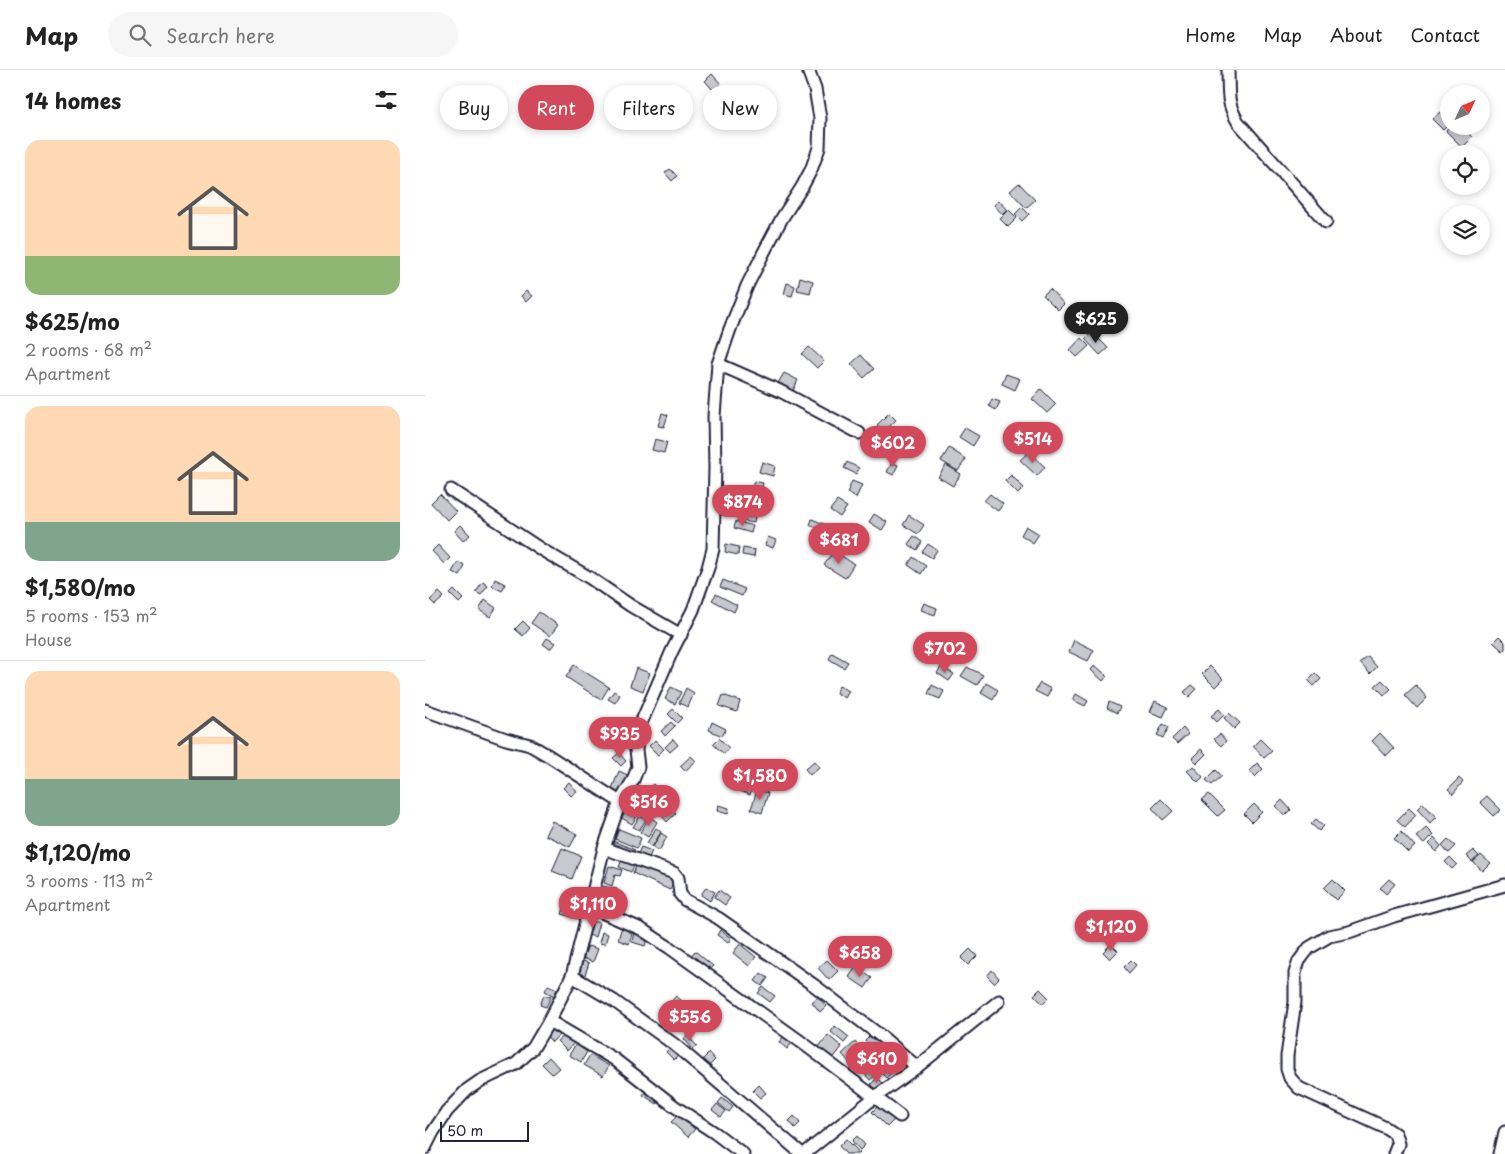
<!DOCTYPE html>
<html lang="en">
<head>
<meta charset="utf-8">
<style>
  body { margin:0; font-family:"Playpen Sans",sans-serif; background:#f6f6f6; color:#222; height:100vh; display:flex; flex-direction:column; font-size:19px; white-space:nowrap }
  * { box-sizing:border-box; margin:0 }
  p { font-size:16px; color:#767676 }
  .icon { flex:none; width:28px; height:28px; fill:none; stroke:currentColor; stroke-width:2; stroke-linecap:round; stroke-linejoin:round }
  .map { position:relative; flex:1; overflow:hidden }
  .panel { display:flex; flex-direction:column; background:#fff; width:425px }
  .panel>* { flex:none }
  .guide { position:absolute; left:15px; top:15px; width:475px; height:45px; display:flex; gap:10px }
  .needle { width:32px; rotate:46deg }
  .fabs { position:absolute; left:1015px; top:15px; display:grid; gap:10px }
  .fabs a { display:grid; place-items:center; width:50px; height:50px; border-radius:50%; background:#fff; box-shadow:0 2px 8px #0003; font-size:25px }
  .scale { position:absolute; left:15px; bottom:12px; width:89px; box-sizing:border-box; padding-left:5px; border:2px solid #22223b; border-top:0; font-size:14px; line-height:18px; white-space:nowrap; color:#22223b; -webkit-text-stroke:4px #fff; paint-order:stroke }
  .price { position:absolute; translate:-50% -42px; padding:0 11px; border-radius:18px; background:#d1495b; color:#fff; font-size:16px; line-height:32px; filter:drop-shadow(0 1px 2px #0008) }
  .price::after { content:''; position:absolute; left:50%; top:30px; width:15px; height:11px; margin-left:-8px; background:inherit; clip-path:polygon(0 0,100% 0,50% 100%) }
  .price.active { background:#222; color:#fff }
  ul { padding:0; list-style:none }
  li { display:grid; align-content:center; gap:10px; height:265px; padding:0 25px }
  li+li { border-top:1px solid #e0e0e0 }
  li span { display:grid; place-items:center; height:155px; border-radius:15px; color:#555 }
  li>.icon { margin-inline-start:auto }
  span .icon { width:90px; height:90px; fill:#fffc; stroke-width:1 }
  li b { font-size:21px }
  h2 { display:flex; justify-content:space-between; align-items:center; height:60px; padding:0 25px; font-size:21px }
  .chip { padding:0 18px; border-radius:22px; background:#fff; box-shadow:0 2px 8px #0003; font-size:18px; line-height:45px }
  .chip.active { background:#d1495b; color:#fff }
  header { display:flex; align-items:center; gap:30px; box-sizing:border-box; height:70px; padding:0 25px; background:#fff; border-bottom:1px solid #e0e0e0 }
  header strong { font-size:24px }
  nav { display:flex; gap:28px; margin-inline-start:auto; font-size:18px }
  .search { width:350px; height:45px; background:#f6f6f6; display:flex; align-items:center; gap:12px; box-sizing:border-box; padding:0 18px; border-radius:28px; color:#767676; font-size:19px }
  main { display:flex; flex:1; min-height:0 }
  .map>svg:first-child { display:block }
  .building { fill:#c8c8cf; stroke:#22223b }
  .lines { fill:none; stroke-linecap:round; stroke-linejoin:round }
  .street-casing { stroke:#22223b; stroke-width:15 }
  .street { stroke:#fff; stroke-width:11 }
</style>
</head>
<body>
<header>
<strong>Map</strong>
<div class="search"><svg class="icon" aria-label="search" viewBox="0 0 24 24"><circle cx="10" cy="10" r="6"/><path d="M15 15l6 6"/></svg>Search here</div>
<nav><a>Home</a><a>Map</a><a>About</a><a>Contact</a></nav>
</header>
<main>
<section class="panel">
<h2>14 homes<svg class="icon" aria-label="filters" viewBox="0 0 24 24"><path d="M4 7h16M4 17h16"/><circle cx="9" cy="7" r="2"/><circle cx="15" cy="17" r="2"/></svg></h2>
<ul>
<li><span style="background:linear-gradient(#ffd9b3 75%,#8fb573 0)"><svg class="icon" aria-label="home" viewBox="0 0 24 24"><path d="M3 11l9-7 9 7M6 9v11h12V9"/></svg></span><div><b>$625/mo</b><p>2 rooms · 68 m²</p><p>Apartment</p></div></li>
<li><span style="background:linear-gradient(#ffd9b3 75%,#7fa58c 0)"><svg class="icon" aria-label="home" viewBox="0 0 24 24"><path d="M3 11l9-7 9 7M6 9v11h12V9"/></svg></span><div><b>$1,580/mo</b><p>5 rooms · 153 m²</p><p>House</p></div></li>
<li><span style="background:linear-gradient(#ffd9b3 70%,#7fa58c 0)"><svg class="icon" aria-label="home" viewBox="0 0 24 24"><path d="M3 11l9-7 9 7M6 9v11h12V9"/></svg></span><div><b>$1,120/mo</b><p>3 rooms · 113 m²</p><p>Apartment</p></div></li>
</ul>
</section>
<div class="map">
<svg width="1080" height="1084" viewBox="0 0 1080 1084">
  <rect width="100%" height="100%" fill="#fff"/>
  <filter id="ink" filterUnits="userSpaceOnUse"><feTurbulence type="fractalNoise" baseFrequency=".02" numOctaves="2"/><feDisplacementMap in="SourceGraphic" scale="10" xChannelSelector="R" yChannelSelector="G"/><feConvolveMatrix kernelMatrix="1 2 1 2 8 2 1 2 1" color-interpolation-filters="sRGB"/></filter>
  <g filter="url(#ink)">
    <g class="building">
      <path d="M 287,4 L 296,14 L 289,21 L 280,11 Z"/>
      <path d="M 1015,42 L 1024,51 L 1024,54 L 1018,60 L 1007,49 Z"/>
      <path d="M 1025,56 L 1036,56 L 1047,67 L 1037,77 L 1021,61 Z"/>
      <path d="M 245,99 L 252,106 L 247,111 L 240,103 Z"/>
      <path d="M 594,113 L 610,130 L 601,138 L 585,121 Z"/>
      <path d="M 574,130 L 583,140 L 578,145 L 569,135 Z"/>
      <path d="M 597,137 L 604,144 L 597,151 L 590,144 Z"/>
      <path d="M 584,140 L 592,148 L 583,157 L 575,149 Z"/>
      <path d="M 375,207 L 388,211 L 385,223 L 372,220 Z"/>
      <path d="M 362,213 L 370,216 L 367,226 L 359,224 Z"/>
      <path d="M 625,219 L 639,234 L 633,240 L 618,225 Z"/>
      <path d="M 101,221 L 107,226 L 101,232 L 96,226 Z"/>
      <path d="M 667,262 L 683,278 L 675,285 L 660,269 Z"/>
      <path d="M 656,268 L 664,276 L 652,287 L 645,280 Z"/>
      <path d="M 384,277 L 399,291 L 392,298 L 377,284 Z"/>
      <path d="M 436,285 L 449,299 L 439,308 L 426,294 Z"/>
      <path d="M 359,303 L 373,310 L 368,321 L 353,313 Z"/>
      <path d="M 581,304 L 595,309 L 590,320 L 577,314 Z"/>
      <path d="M 616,319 L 631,334 L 622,343 L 607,329 Z"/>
      <path d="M 567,329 L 575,332 L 571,340 L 564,336 Z"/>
      <path d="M 237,343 L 243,345 L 239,357 L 233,356 Z"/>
      <path d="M 464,343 L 471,350 L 459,362 L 452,355 Z"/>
      <path d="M 540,358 L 554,366 L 548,376 L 534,367 Z"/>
      <path d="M 467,361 L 479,370 L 472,379 L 460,370 Z"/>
      <path d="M 230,369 L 242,372 L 239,383 L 227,380 Z"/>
      <path d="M 524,378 L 541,389 L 533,401 L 516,391 Z"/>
      <path d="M 604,382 L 620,397 L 612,406 L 595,390 Z"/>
      <path d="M 337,392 L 350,396 L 348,406 L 334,402 Z"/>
      <path d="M 422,392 L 434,398 L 431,404 L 419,398 Z"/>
      <path d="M 467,392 L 473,395 L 468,405 L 462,402 Z"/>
      <path d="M 521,395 L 536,404 L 528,416 L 513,407 Z"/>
      <path d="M 586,405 L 599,418 L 593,424 L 580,411 Z"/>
      <path d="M 329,411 L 338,413 L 336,420 L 327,417 Z"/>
      <path d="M 427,411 L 437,415 L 431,428 L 422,423 Z"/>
      <path d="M 15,424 L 31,441 L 22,450 L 6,433 Z"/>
      <path d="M 565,424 L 578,434 L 573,441 L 559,431 Z"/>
      <path d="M 412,431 L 422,437 L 415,447 L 405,440 Z"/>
      <path d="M 321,437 L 331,439 L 329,453 L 318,451 Z"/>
      <path d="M 449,444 L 462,452 L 457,460 L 444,452 Z"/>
      <path d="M 484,445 L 499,455 L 493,464 L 478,455 Z"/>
      <path d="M 387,449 L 399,454 L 397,460 L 385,455 Z"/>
      <path d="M 311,451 L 328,456 L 326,463 L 309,458 Z"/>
      <path d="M 35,455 L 45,465 L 38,471 L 29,461 Z"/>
      <path d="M 601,456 L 614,464 L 608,473 L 596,465 Z"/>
      <path d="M 489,466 L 497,472 L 492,480 L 483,474 Z"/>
      <path d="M 343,467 L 351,470 L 348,478 L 340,475 Z"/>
      <path d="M 301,474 L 314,477 L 313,485 L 300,482 Z"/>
      <path d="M 503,474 L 512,480 L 507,488 L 497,482 Z"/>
      <path d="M 13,475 L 25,488 L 19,494 L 7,481 Z"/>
      <path d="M 318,478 L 330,480 L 329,487 L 317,485 Z"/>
      <path d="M 409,481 L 429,494 L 420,508 L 399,495 Z"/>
      <path d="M 488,487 L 501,496 L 496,504 L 483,495 Z"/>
      <path d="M 33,492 L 40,496 L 35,506 L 27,502 Z"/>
      <path d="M 70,509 L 80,514 L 77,521 L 67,516 Z"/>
      <path d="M 298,510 L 320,519 L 317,526 L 295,517 Z"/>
      <path d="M 58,512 L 63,516 L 56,525 L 51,522 Z"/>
      <path d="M 29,520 L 38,529 L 34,533 L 25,524 Z"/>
      <path d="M 14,522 L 19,527 L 10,535 L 5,530 Z"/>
      <path d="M 291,524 L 312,535 L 309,542 L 287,530 Z"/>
      <path d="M 60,530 L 71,538 L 65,547 L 54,540 Z"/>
      <path d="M 499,533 L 512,538 L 510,545 L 496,540 Z"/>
      <path d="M 114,542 L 133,555 L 125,566 L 106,553 Z"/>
      <path d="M 98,551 L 105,558 L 98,566 L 90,559 Z"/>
      <path d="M 1074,566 L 1080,572 L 1080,579 L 1078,581 L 1068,572 Z"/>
      <path d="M 122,568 L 130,573 L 125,579 L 118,574 Z"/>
      <path d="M 649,570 L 669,580 L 663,591 L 644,582 Z"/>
      <path d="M 407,583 L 423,592 L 419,598 L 404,589 Z"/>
      <path d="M 943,587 L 952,597 L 945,604 L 935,593 Z"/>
      <path d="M 149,595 L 184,617 L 176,630 L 141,607 Z"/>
      <path d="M 670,595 L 682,606 L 678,611 L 666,600 Z"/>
      <path d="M 785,596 L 798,609 L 790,617 L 777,604 Z"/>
      <path d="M 516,597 L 529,604 L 524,611 L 512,603 Z"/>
      <path d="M 542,597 L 558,605 L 552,615 L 536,606 Z"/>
      <path d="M 211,598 L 225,603 L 218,621 L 205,616 Z"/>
      <path d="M 890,603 L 896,609 L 889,616 L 883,610 Z"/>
      <path d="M 957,610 L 966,619 L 959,625 L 950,616 Z"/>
      <path d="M 561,613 L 573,620 L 568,630 L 556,623 Z"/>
      <path d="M 615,613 L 626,619 L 622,627 L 610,621 Z"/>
      <path d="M 507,615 L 519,621 L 515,629 L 503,624 Z"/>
      <path d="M 767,615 L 772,619 L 764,627 L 759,622 Z"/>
      <path d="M 991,615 L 1002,628 L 992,638 L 980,625 Z"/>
      <path d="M 414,616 L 424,621 L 420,628 L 411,623 Z"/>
      <path d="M 246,617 L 256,622 L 250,634 L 240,629 Z"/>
      <path d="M 261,618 L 269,623 L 263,637 L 254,633 Z"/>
      <path d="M 189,621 L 195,625 L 190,633 L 183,629 Z"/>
      <path d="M 651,624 L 663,631 L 660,636 L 648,630 Z"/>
      <path d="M 298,625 L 315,631 L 312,642 L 294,636 Z"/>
      <path d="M 730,631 L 743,637 L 738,647 L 725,642 Z"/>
      <path d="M 684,632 L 695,637 L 692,643 L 682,638 Z"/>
      <path d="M 248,639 L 257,648 L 252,653 L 243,644 Z"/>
      <path d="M 794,639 L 799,645 L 792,652 L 786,646 Z"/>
      <path d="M 804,643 L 815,653 L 809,659 L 799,648 Z"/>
      <path d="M 246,652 L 250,656 L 240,666 L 236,661 Z"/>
      <path d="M 287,652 L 301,659 L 297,666 L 284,660 Z"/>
      <path d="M 738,654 L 744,657 L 738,668 L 732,665 Z"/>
      <path d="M 758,658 L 763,664 L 752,674 L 747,669 Z"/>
      <path d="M 955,663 L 969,678 L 961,686 L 947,671 Z"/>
      <path d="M 795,664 L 801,671 L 796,676 L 789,669 Z"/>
      <path d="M 294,668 L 304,678 L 299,684 L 288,674 Z"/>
      <path d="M 248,669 L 253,675 L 245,682 L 240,677 Z"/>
      <path d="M 835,669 L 847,681 L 839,688 L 828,676 Z"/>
      <path d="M 230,670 L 239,679 L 233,685 L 224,676 Z"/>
      <path d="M 776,679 L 781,684 L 772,693 L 767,688 Z"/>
      <path d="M 194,683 L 201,691 L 196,696 L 188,688 Z"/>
      <path d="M 266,686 L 271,691 L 260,701 L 255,696 Z"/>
      <path d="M 389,691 L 394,697 L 385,705 L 380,699 Z"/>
      <path d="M 832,693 L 838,699 L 830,707 L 824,701 Z"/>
      <path d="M 768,696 L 778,707 L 773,712 L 762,701 Z"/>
      <path d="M 791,700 L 797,706 L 787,715 L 781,710 Z"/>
      <path d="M 194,701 L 205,706 L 197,726 L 186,721 Z"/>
      <path d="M 314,708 L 329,714 L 325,725 L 310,719 Z"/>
      <path d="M 1034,708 L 1038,712 L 1028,724 L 1023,719 Z"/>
      <path d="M 144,712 L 152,721 L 146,726 L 138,718 Z"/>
      <path d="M 228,714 L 235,721 L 228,727 L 221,720 Z"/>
      <path d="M 332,720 L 343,723 L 337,743 L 326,739 Z"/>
      <path d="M 784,724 L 800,740 L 793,746 L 777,730 Z"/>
      <path d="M 1062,726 L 1076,740 L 1069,746 L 1055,732 Z"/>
      <path d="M 233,727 L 241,736 L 231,746 L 223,737 Z"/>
      <path d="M 736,729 L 748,741 L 738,750 L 727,738 Z"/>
      <path d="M 857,730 L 866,740 L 860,746 L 851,736 Z"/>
      <path d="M 998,733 L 1011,747 L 1005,753 L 992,739 Z"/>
      <path d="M 829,734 L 837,742 L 827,752 L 819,744 Z"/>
      <path d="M 293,735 L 304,738 L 303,744 L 292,741 Z"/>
      <path d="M 246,737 L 251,743 L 242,752 L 237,746 Z"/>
      <path d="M 984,738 L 991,745 L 980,757 L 972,750 Z"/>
      <path d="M 202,740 L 212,746 L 207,754 L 197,748 Z"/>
      <path d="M 215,746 L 221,750 L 214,760 L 208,757 Z"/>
      <path d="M 225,747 L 232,752 L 223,767 L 215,762 Z"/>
      <path d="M 891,749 L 899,756 L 894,761 L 886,754 Z"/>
      <path d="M 127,751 L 152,764 L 145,777 L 120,765 Z"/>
      <path d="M 231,758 L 236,762 L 227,777 L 222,773 Z"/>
      <path d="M 1001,758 L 1008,765 L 999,774 L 991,767 Z"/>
      <path d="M 194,759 L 216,768 L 212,778 L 190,769 Z"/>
      <path d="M 976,761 L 990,776 L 983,782 L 969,768 Z"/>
      <path d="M 236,763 L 242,767 L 234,781 L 228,777 Z"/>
      <path d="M 1009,768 L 1016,776 L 1011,782 L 1003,774 Z"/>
      <path d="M 1023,769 L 1031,776 L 1024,783 L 1017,775 Z"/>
      <path d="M 188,771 L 210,780 L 207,786 L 186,777 Z"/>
      <path d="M 216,777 L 227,781 L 222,792 L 211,788 Z"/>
      <path d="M 137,778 L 156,786 L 147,809 L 127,801 Z"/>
      <path d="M 1048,780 L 1054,786 L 1047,792 L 1041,786 Z"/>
      <path d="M 1056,785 L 1065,793 L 1057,801 L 1048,792 Z"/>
      <path d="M 198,787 L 211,792 L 206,802 L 194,797 Z"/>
      <path d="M 1025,787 L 1032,794 L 1027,799 L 1020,792 Z"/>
      <path d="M 213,792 L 250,809 L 245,820 L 208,803 Z"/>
      <path d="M 184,796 L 197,800 L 195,806 L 190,805 L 187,816 L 179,813 Z"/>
      <path d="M 908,809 L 920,821 L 911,830 L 899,818 Z"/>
      <path d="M 964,809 L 970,814 L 961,824 L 955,818 Z"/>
      <path d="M 173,815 L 192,819 L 189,829 L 171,824 Z"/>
      <path d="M 281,817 L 290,822 L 285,831 L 276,825 Z"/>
      <path d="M 294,820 L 305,828 L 300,835 L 289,827 Z"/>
      <path d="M 142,826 L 159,831 L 157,839 L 140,833 Z"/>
      <path d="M 170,827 L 182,829 L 180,838 L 168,835 Z"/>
      <path d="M 140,835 L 156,840 L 153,849 L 137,844 Z"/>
      <path d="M 167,851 L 174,853 L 170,867 L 163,865 Z"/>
      <path d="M 198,853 L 209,857 L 204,874 L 193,870 Z"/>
      <path d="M 295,860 L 306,868 L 303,873 L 292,865 Z"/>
      <path d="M 177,862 L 183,864 L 180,874 L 174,873 Z"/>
      <path d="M 209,862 L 223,866 L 220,876 L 207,872 Z"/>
      <path d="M 315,874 L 331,887 L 324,896 L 308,883 Z"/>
      <path d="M 686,874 L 693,881 L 685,889 L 678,882 Z"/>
      <path d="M 163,876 L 173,879 L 168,892 L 158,888 Z"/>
      <path d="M 545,879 L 552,886 L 543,895 L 536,888 Z"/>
      <path d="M 270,881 L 288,896 L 282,903 L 264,888 Z"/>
      <path d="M 402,890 L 413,901 L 404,910 L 393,898 Z"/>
      <path d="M 706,890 L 711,895 L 704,903 L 699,897 Z"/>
      <path d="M 158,891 L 164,893 L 160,905 L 154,903 Z"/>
      <path d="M 431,897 L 447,908 L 440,918 L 424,907 Z"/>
      <path d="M 567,900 L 574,908 L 569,913 L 562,906 Z"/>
      <path d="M 336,903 L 343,908 L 337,916 L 330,911 Z"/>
      <path d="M 123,915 L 132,919 L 129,926 L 120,921 Z"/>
      <path d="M 338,917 L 350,926 L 345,932 L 333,923 Z"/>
      <path d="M 615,919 L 624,928 L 618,934 L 609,925 Z"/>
      <path d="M 119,925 L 126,927 L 121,937 L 115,935 Z"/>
      <path d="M 251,926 L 262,935 L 255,943 L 244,934 Z"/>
      <path d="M 393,927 L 401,936 L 395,942 L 387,932 Z"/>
      <path d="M 410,956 L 424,967 L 419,973 L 406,962 Z"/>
      <path d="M 127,957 L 135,964 L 127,972 L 120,964 Z"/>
      <path d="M 448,963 L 459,974 L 451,982 L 440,971 Z"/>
      <path d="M 140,964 L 149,973 L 142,981 L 132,971 Z"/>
      <path d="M 262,965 L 272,976 L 268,979 L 259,969 Z"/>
      <path d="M 403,965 L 417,977 L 407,990 L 393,978 Z"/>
      <path d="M 359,966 L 367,973 L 362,979 L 354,972 Z"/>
      <path d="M 430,972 L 438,980 L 425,993 L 417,984 Z"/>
      <path d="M 151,974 L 162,982 L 156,992 L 144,985 Z"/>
      <path d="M 246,977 L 254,985 L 249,990 L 241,982 Z"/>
      <path d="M 464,977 L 478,991 L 469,1000 L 455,986 Z"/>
      <path d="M 284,983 L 290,990 L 284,996 L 277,990 Z"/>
      <path d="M 165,985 L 184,996 L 178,1006 L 159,995 Z"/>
      <path d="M 124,987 L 134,998 L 127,1004 L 117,994 Z"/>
      <path d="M 441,993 L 452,1004 L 445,1010 L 435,999 Z"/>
      <path d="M 460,995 L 467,1003 L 461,1008 L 454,1001 Z"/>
      <path d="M 452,1008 L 459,1015 L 453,1021 L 446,1014 Z"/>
      <path d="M 334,1015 L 341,1023 L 335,1028 L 328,1021 Z"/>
      <path d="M 222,1019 L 236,1028 L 232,1034 L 218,1025 Z"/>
      <path d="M 297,1028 L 308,1037 L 304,1042 L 293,1033 Z"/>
      <path d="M 292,1034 L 301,1041 L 296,1047 L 287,1040 Z"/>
      <path d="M 455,1034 L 470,1049 L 462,1057 L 447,1042 Z"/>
      <path d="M 253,1045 L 270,1059 L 263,1067 L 246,1052 Z"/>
      <path d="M 369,1046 L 375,1053 L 370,1058 L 364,1051 Z"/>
      <path d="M 432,1066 L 440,1075 L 435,1080 L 427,1071 Z"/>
      <path d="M 421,1069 L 435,1083 L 434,1084 L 421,1084 L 414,1076 Z"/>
    </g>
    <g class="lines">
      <defs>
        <g id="street">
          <path d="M 803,0 C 804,23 801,32 813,52 L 901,152"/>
          <path d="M 293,294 L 355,321 L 434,363"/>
          <path d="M 26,420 L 117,480 L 165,508 L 206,536 L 256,565"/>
          <path d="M 0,640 L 81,669 L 105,675 L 124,686 L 195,732"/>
          <path d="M 179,778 L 249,803 L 253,808 L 255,824 L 260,830 L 293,848 L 390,916 L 457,967 L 492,997"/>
          <path d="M 165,837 L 216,859 L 245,878 L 379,974 L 475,1046"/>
          <path d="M 147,906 L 189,931 L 250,975 L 377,1084"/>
          <path d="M 124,951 L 189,989 L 249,1036 L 290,1063 L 318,1084"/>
          <path d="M 0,1078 L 8,1062 L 22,1041 L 42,1020 L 55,1011 L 91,994 L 108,978 L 124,951 L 147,906 L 179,778 L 195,732 L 208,710 L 213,697 L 211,680 L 213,660 L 247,581 L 268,540 L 283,498 L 288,479 L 290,398 L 289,346 L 293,294 L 305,259 L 322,216 L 339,182 L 357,148 L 377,117 L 386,100 L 394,78 L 395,48 L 390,19 L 383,0"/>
          <path d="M 379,1084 L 450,1027 L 492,997 L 574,931"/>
          <path d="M 969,1084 L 973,1074 L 970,1064 L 961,1058 L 874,1018 L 865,1008 L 862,999 L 862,986 L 870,932 L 870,903 L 874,891 L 884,878 L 904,866 L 924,862 L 969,846 L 1080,815"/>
          <path d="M 1075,1084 L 1080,1062"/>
        </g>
      </defs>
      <use href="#street" class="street-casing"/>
      <use href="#street" class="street"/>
    </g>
  </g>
</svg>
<div class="fabs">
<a><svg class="needle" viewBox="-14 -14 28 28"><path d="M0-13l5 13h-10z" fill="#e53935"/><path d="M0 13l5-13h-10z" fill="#767676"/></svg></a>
<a><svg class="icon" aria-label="locate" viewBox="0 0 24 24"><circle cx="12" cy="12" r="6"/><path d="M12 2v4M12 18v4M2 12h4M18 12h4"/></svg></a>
<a><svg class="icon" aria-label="layers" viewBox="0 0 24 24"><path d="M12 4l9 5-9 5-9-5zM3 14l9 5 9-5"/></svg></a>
</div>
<div class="scale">50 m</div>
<b class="price active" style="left:671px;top:274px">$625</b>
<b class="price" style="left:608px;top:394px">$514</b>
<b class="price" style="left:468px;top:398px">$602</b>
<b class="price" style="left:318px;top:457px">$874</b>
<b class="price" style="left:414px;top:495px">$681</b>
<b class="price" style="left:520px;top:604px">$702</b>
<b class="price" style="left:195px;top:689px">$935</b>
<b class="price" style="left:335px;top:731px">$1,580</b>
<b class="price" style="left:224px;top:757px">$516</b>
<b class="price" style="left:168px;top:859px">$1,110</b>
<b class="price" style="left:686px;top:882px">$1,120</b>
<b class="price" style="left:435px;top:908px">$658</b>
<b class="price" style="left:265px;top:972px">$556</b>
<b class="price" style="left:452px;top:1014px">$610</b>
<div class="guide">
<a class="chip">Buy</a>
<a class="chip active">Rent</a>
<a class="chip">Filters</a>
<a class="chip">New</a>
</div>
</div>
</main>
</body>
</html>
